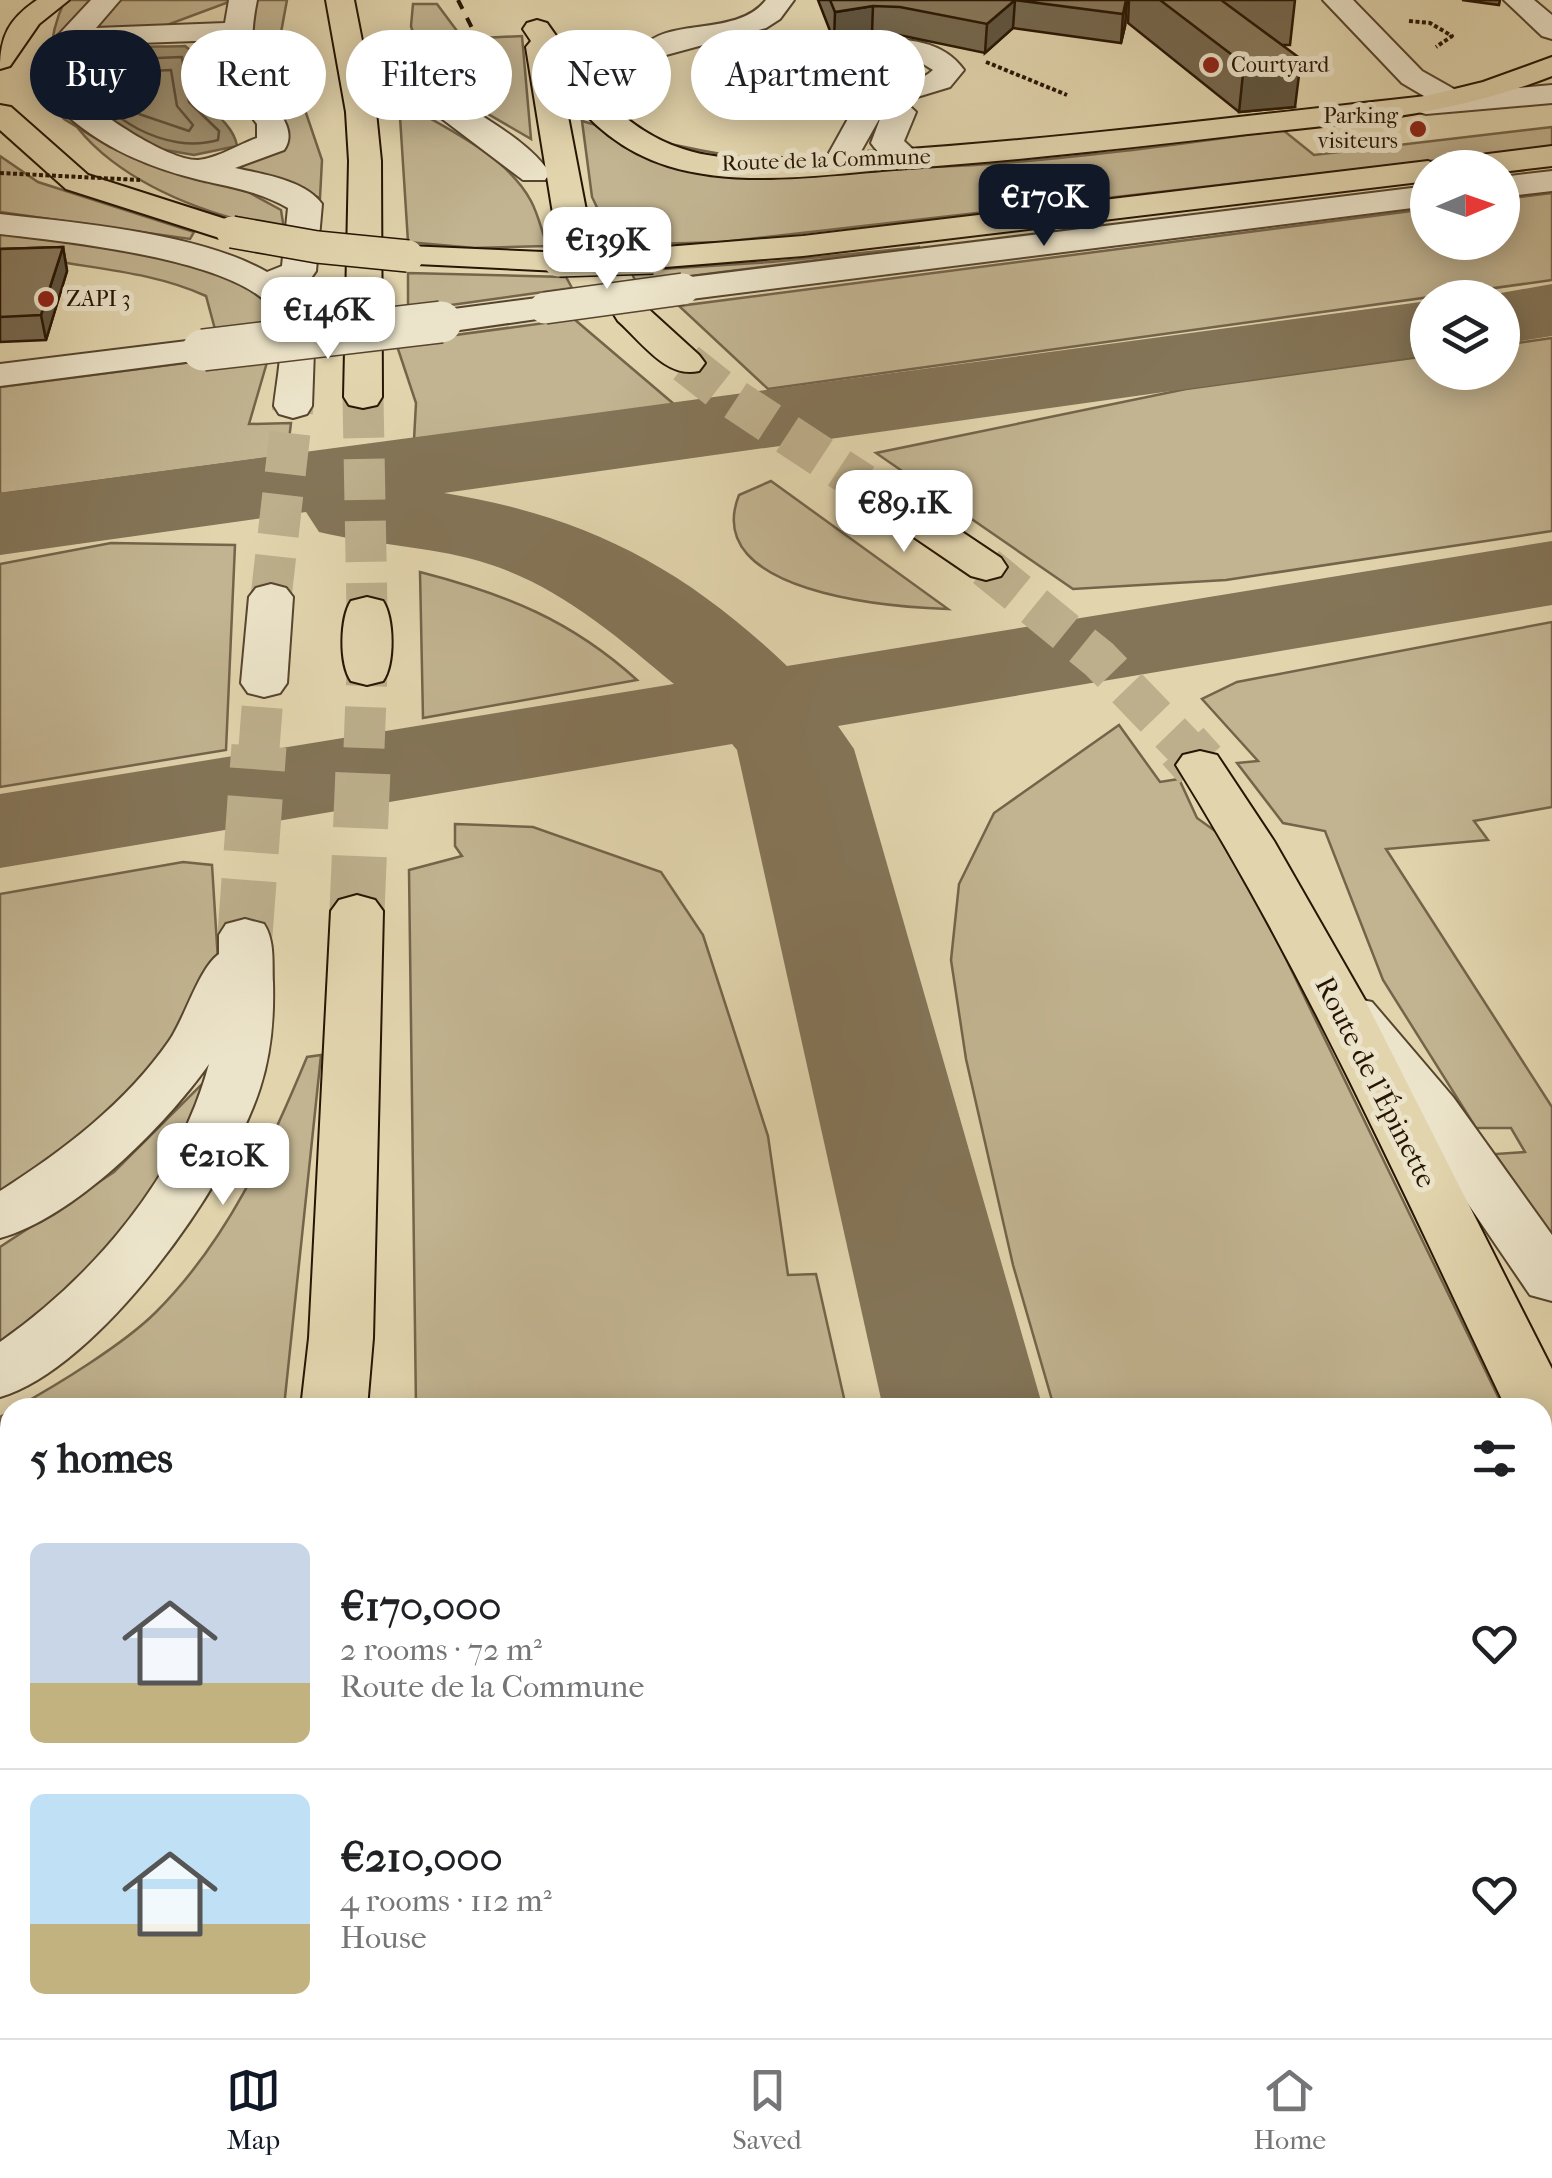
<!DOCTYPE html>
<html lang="en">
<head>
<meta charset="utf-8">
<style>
  body { margin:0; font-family:"IM FELL French Canon",serif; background:#f6f6f6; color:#202124; height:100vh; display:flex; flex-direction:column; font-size:38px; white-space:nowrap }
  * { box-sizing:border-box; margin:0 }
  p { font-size:32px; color:#757577 }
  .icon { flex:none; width:55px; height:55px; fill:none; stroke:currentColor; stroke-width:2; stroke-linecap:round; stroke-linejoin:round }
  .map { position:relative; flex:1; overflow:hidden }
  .drawer { position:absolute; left:0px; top:1398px; width:1552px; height:642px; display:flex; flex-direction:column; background:#fff; border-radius:30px 30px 0 0; box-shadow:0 5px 25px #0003 }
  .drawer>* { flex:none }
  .hud { position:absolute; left:30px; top:30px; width:1000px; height:90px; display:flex; gap:20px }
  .needle { width:65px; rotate:88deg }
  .fabs { position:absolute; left:1410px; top:150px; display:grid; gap:20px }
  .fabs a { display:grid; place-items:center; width:110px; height:110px; border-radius:50%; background:#fff; box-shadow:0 5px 25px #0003; font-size:50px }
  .price { position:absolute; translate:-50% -85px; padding:0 22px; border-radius:20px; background:#fff; color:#222; font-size:32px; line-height:65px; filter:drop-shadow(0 2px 5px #0008) }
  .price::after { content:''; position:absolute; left:50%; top:60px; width:30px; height:22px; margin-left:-15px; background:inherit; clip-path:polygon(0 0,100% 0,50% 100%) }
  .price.active { background:#111827; color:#fff }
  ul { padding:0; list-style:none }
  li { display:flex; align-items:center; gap:30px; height:250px; padding:0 30px }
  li+li { border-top:2px solid #e0e0e0 }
  li span { display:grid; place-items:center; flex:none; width:280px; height:200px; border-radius:15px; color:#555 }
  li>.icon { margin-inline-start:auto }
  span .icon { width:120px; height:120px; fill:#fffc; stroke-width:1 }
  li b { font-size:42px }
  h2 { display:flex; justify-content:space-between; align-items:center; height:120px; padding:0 30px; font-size:42px }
  .tag { padding:0 35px; border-radius:45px; background:#fff; box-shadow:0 5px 25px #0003; font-size:35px; line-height:90px }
  .tag.active { background:#111827; color:#fff }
  .dock { display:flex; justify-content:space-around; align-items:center; height:140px; border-top:2px solid #e0e0e0; background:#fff; font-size:28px; color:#757577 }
  .dock a { display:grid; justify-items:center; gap:5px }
  .dock .active { color:#111827 }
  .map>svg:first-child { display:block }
  .green { fill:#c2b491; stroke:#74644a; stroke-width:2.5 }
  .water { fill:#a29474; stroke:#716147; stroke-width:2.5 }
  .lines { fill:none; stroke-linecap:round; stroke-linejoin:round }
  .shore { stroke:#64543c; stroke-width:2.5 }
  .taxiway { fill:#847558; fill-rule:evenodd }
  .minor-tunnel-far1 { stroke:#bdaf8c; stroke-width:41; stroke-dasharray:41 21; stroke-linecap:butt }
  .minor-tunnel { stroke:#bdaf8c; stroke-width:55; stroke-dasharray:55 28; stroke-linecap:butt }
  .major-tunnel-far1 { stroke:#bdaf8c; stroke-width:41; stroke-dasharray:41 21; stroke-linecap:butt }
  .major-tunnel { stroke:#bdaf8c; stroke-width:55; stroke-dasharray:55 28; stroke-linecap:butt }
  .minor-casing { stroke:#56452e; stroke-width:4 }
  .major-casing { stroke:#271503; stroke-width:4 }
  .path { stroke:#271503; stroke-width:4; stroke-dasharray:4 2.5; stroke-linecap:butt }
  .minor { fill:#ece4ca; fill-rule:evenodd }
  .major { fill:#e2d5ae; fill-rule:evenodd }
  .rail { stroke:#271503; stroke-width:4; stroke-dasharray:10 10; stroke-linecap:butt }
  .minor-bridge-far1-casing { stroke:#56452e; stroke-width:34; stroke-linecap:butt }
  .minor-bridge-casing { stroke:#56452e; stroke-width:44; stroke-linecap:butt }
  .major-bridge-casing { stroke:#271503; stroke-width:34; stroke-linecap:butt }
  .path-bridge { stroke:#271503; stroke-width:4; stroke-dasharray:4 2.5; stroke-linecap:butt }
  .minor-bridge-far1 { stroke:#ece4ca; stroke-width:31 }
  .minor-bridge { stroke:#ece4ca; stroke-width:41 }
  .major-bridge { stroke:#e2d5ae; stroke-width:31 }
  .wall { fill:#75684f; stroke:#271503; stroke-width:2.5 }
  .shaded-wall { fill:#5f5540; stroke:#271503; stroke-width:2.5 }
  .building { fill:#88795c; stroke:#271503; stroke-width:2.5 }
  .poi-dot { fill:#8f2418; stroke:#ece4ca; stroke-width:4 }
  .labels { text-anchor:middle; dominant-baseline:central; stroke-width:10; stroke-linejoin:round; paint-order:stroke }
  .far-poi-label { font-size:22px; fill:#271503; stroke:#ece4ca; text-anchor:start }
  .far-street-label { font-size:22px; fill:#271503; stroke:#ece4ca }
  .street-label { font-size:28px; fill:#271503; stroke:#ece4ca }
</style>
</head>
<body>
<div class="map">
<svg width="1552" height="2038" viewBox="0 0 1552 2038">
  <rect width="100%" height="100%" fill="#e2d5ae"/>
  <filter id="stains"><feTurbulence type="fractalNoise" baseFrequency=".002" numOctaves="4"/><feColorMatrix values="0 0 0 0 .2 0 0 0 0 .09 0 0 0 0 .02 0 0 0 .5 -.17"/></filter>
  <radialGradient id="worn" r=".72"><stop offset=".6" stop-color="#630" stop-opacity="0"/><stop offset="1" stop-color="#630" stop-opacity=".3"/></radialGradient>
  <g class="green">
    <path d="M 65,0 L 97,0 L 38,63 L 43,92 L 64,119 L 110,147 L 248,192 L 281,210 L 284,229 C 181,215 0,137 65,0 Z"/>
    <path d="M 114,0 L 234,0 L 159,28 L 95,29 Z"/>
    <path d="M 250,0 L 287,0 L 280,38 L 288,77 L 305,110 L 322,160 L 320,198 L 233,168 L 264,152 L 247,38 Z"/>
    <path d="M 413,4 L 437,4 L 463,39 L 522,36 L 531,139 L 476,107 L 428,40 L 416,42 L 411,26 Z"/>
    <path d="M 399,101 C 443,127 506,154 531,201 C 538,214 542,231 547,246 L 474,248 L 408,242 Z"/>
    <path d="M 582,121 C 643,139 704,153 767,161 C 934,181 1117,152 1283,130 L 1314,155 L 1552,127 L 1552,147 L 723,242 L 615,245 L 592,197 Z"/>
    <path d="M 0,156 L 38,182 L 194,232 L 190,239 L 0,212 Z"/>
    <path d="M 1552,193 L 1552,280 L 768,389 L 679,306 L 1427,209 L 1428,242 L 1502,242 L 1503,199 Z"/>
    <path d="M 0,230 C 72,242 218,251 268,303 L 268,327 L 216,333 L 206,296 C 140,266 68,269 0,249 Z"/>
    <path d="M 920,247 L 636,283 L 631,271 L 771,262 Z"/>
    <path d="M 408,273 L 566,277 L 572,288 L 408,311 Z"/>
    <path d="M 574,319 L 675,405 L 414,440 L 416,403 L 396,343 Z"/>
    <path d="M 1552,338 L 1552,531 L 1226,580 L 1073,589 L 876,453 L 1186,389 L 1427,356 L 1428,372 L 1502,372 L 1503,345 Z"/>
    <path d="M 270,352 L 249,424 L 291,423 L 287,456 L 0,494 L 0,387 Z"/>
    <path d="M 771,481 L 948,609 C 890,607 700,593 739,495 Z"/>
    <path d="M 111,543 L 235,545 L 226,750 L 0,787 L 0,564 Z"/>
    <path d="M 420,572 C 505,594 571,620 637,680 L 423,718 Z"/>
    <path d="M 1552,622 L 1552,807 L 1474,821 L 1488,840 L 1386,849 L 1552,1107 L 1552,1237 L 1495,1154 L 1525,1152 L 1511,1128 L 1476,1128 L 1383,980 L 1325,831 L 1283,823 L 1237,763 L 1258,761 L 1202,699 L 1237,682 Z"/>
    <path d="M 1119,725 L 1160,782 L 1179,779 L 1197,818 L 1229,841 L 1503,1407 L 1054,1407 L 1013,1265 L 966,1059 L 951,960 L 959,884 L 994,813 Z"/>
    <path d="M 455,824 L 533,827 L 661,872 L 703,935 L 768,1136 L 788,1275 L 816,1274 L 846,1407 L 416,1407 L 409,870 L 462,856 L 455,846 Z"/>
    <path d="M 183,862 L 212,865 L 218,961 L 181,1040 L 97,1134 L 0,1196 L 0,894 Z"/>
    <path d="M 321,1055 L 284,1407 L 17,1407 C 57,1385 124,1344 156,1312 C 227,1241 269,1149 307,1057 Z"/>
    <path d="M 216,1070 L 208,1108 L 114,1255 L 0,1344 L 0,1247 L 114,1172 Z"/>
    <path d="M 10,1412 L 10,1652 L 0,1648 L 0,1417 Z"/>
    <path d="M 1543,1505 L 1552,1536 L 1552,2038 L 1264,2038 L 1261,2030 L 1542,2030 Z"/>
    <path d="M 424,2030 L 987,2030 L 990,2038 L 425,2038 Z"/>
  </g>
  <path class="water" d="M 185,46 L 194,53 L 197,97 C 212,111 234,126 237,146 L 194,155 L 154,148 L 111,122 L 76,93 L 68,66 C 96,41 149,48 185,46 Z"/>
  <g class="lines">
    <g class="shore">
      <path d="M 182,57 L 189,102 L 219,131 L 218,140 C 166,155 102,118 80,71 L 83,66 L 108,60 Z"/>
      <path d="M 171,70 L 177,106 L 193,125 L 189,131 L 139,114 L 97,80 L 109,73 Z"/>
    </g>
    <g class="taxiway">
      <path d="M 1552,284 L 1552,336 L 1502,344 L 1502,298 L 1473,298 Z"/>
      <path d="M 1428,301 L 1428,355 L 444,493 C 586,516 683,567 787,666 L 1552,541 L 1552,605 L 838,726 L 854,749 L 1043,1408 L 883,1408 L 737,750 L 732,744 L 0,868 L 0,794 L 674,684 C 614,634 556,583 479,561 C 427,546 372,545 319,532 L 306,512 L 0,555 L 0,493 Z"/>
      <path d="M 1039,2030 L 1241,2030 L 1243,2038 L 1041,2038 Z"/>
    </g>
    <g class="minor-tunnel-far1">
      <path d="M 271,597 L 293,406"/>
      <path d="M 259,748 L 264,683"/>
    </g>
    <path class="minor-tunnel" d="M 245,935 L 259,746"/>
    <g class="major-tunnel-far1">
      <path d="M 686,363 L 723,392 L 863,484"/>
      <path d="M 363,397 L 367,610"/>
      <path d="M 986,567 L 1099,659 L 1185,748"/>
      <path d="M 364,748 L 367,671"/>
    </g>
    <g class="major-tunnel">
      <path d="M 1183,746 L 1200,765"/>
      <path d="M 357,911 L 364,746"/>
    </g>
    <defs>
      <g id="minor">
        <path d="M 91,0 L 120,0 L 96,28 L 225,23 L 229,0 L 257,0 C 252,24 250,49 256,73 C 262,99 302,124 284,150 L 235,168 C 262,174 305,180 322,204 L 316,271 L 311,278 L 292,287 L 315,322 L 312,406 L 307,414 L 293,418 L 279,414 L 274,406 C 276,384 287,333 276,314 C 246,259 60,241 0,234 L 0,214 C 78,223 199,233 267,272 L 282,266 L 288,208 C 261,192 231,187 200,180 C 155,169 112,152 76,123 C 55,106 39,87 35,60 ZM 224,40 L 230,87 L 257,124 L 257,138 C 240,144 216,159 198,160 C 169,161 94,112 76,90 C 69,82 66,72 65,61 L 80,45 Z"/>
        <path d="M 766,0 L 794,0 L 780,19 L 766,28 L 655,58 L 645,55 L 641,49 C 666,16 736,38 766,0 Z"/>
        <path d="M 1323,0 L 1353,0 L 1422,71 L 1461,93 L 1552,85 L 1552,103 L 1426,114 L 1415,111 L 1411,105 L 1424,96 L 1402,83 Z"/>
        <path d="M 1504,0 L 1534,0 L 1552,15 L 1552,39 L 1542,36 Z"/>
        <path d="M 873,38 C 907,39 943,40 964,70 L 950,87 L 904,101 L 916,112 L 904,141 L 922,158 L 917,165 C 898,170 882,159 871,143 L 882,114 L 851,169 L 829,169 L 824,162 L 854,108 L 862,101 C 840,97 799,92 795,65 L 822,47 ZM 883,56 L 915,59 L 933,70 C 908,93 852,88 825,69 L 840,61 Z"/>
        <path d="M 385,43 C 404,48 417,70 433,82 C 469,112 523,134 550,173 L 545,180 L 523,180 L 408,93 L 370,52 L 375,46 Z"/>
        <path d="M 1552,171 L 1552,191 L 1502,197 L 1502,177 Z"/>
        <path d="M 1428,186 L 1428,206 L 683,300 L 670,297 L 665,289 L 670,281 L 683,278 Z"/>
        <path d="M 545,297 L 558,300 L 563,308 L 558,316 L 446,332 L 433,329 L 428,321 L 433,313 L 446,310 Z"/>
        <path d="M 203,339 L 216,342 L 222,350 L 216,358 L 0,386 L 0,364 Z"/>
        <path d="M 271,584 L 286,588 L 293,597 L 287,683 L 280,693 L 264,697 L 248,693 L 241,683 L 249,597 L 256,588 Z"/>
        <path d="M 245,919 L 264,924 C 275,941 272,962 273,983 C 274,1019 271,1054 260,1088 C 229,1185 99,1368 0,1397 L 0,1342 C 94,1276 179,1176 209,1064 C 165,1126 74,1218 0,1238 L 0,1191 C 63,1151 126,1103 169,1041 C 185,1018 199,968 219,954 L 219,935 L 226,924 Z"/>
        <path d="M 1353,998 L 1372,1002 L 1453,1097 L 1552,1235 L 1552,1301 L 1530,1295 L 1413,1123 L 1326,1014 L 1334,1002 Z"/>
      </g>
      <g id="major">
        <path d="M 37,0 L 69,0 L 39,24 L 10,66 L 0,69 C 0,36 9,19 37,0 Z"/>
        <path d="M 326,0 L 354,0 L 376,112 L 381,161 L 382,397 L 377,405 L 363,408 L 349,405 L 344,397 L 349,161 L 346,112 Z"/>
        <path d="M 537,20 L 547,23 C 585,76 618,128 683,149 C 739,168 822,154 881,151 C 1063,139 1244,116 1426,96 L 1483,82 L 1552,57 L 1552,76 C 1454,115 1352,123 1248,134 C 1135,147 1023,160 909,168 C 832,173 743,189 668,166 C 623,152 588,123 562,85 L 589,226 L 597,247 L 592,254 L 572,255 L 576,261 L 571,268 L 559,271 L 396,263 L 391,256 L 396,249 L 408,246 L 567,253 L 555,226 L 526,47 L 531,41 L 523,29 L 527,23 Z"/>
        <path d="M 0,105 L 11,107 L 88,175 L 244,225 L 249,232 L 244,239 L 232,242 L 66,189 L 0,130 Z"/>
        <path d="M 1552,146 L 1552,166 L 1502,172 L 1502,168 L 1428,168 L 1428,181 L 803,256 L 653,268 L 641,265 L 636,258 L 641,251 L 653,248 L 803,236 L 1428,161 L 1441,166 L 1456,158 Z"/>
        <path d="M 631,302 L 644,305 L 699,355 L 705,363 L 699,371 C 666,379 641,341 618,321 L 613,313 L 618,305 Z"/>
        <path d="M 863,472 L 877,475 L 1001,558 L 1007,567 L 1001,576 L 986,580 L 971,576 L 849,493 L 843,484 L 849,475 Z"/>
        <path d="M 367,597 L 383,601 C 394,618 395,664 383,681 L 367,685 L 351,681 C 339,664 340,618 351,601 Z"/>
        <path d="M 1200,751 L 1217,755 L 1274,841 L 1365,1000 L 1552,1369 L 1552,1428 L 1542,1430 L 1542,1408 L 1506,1408 C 1402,1190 1304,970 1176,765 L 1183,755 Z"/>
        <path d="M 357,895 L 375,900 L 383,911 L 373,1338 L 367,1408 L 301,1408 L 309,1338 L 331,911 L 339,900 Z"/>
        <path d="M 0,1725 L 10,1729 L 10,1794 L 0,1790 Z"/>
        <path d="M 26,2030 L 108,2030 L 106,2038 L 24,2038 Z"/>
        <path d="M 198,2030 L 280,2030 L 277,2038 L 195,2038 Z"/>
        <path d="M 308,2030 L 390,2030 L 389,2038 L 307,2038 Z"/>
      </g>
    </defs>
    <use href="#minor" class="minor-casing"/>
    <use href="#major" class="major-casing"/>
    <g class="path">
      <path d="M 1409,21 L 1430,23 L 1452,36 L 1436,47"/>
      <path d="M 739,62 L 750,66 L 775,60"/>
      <path d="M 986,62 L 1067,95"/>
      <path d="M 710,76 L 748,67"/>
    </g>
    <use href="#minor" class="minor"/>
    <use href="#major" class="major"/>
    <path class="rail" d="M 458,0 L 477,38"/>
    <defs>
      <g id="minor-bridge-far1">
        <path d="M 545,308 L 683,289"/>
        <path d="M 420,324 L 446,321"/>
      </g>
      <path id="minor-bridge" d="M 203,350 L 441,322"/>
      <g id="major-bridge">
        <path d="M 232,232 L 317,247 L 408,256"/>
        <path d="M 559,261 L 653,258"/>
      </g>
    </defs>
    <use href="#minor-bridge-far1" class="minor-bridge-far1-casing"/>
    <use href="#minor-bridge" class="minor-bridge-casing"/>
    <use href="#major-bridge" class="major-bridge-casing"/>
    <path class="path-bridge" d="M 0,173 L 140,180"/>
    <use href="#minor-bridge-far1" class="minor-bridge-far1"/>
    <use href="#minor-bridge" class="minor-bridge"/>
    <use href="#major-bridge" class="major-bridge"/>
  </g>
  <g class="wall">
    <path d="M 818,0 L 1127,0 L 1125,26 L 1121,43 L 1013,28 L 985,53 L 899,35 L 872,34 L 834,41 Z"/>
    <path d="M 1129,0 L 1295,0 L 1290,45 L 1282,45 L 1295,107 L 1239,112 L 1128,23 Z"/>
    <path d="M 1462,0 L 1500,0 L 1499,5 Z"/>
    <path d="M 63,247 L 67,271 L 46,340 L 0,342 L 0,249 Z"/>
  </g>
  <g class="shaded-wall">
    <path d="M 1015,0 L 1013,28 L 985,53 L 987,24 Z"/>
    <path d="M 1127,0 L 1125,26 L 1121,43 L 1123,14 Z"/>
    <path d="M 873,6 L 872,34 L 834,41 L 835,12 Z"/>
    <path d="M 1301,59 L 1295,107 L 1239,112 L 1244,64 Z"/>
    <path d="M 63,247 L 67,271 L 46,340 L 41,315 Z"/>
  </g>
  <g class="building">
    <path d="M 830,0 L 1015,0 L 987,24 L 900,7 L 873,6 L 835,12 Z"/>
    <path d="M 1015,0 L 1126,0 L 1123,14 Z"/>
    <path d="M 1160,0 L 1221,0 L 1301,59 L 1244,64 Z"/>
    <path d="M 63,247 L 41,315 L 0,317 L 0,249 Z"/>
  </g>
  <g class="poi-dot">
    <circle cx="1211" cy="65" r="10"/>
    <circle cx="1418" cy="129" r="10"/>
    <circle cx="46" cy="299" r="10"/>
  </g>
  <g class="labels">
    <g class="far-poi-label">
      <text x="1231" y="65">Courtyard</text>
      <text x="1398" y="116" text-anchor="end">Parking<tspan x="1398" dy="25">visiteurs</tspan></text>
      <text x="66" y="299">ZAPI 3</text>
    </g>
    <g class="far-street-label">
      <text transform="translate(826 160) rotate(-2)">Route de la Commune</text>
    </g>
    <g class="street-label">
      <text transform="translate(1376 1082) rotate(63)">Route de l'Épinette</text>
    </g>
  </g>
  <rect width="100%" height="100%" filter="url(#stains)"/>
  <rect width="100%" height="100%" fill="url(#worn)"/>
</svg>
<div class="fabs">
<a><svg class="needle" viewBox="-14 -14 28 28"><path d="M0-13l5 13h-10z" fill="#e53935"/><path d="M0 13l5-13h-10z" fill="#757577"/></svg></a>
<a><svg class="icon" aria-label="layers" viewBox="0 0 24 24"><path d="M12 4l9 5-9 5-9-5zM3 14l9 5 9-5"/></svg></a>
</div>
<b class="price active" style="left:1044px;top:249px">€170K</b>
<b class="price" style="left:607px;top:292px">€139K</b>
<b class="price" style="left:328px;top:362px">€146K</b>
<b class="price" style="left:904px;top:555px">€89.1K</b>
<b class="price" style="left:223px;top:1208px">€210K</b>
<div class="hud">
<a class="tag active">Buy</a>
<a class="tag">Rent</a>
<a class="tag">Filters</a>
<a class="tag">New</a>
<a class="tag">Apartment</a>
</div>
<section class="drawer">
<h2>5 homes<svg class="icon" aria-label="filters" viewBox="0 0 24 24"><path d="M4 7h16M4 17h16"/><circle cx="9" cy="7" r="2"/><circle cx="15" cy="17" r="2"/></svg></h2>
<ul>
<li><span style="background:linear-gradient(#c9d6e8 70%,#c2b280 0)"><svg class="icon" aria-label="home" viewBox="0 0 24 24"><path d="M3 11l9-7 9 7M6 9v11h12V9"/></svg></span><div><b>€170,000</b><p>2 rooms · 72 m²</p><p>Route de la Commune</p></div><svg class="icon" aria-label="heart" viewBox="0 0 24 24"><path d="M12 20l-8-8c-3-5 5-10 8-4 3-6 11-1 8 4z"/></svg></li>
<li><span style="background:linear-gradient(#bfe0f5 65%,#c2b280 0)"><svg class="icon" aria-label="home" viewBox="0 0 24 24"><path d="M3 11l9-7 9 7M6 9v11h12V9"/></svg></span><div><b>€210,000</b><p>4 rooms · 112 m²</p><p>House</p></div><svg class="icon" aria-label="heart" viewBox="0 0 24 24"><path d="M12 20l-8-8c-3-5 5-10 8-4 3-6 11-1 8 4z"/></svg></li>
</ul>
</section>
</div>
<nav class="dock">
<a class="active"><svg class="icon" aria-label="map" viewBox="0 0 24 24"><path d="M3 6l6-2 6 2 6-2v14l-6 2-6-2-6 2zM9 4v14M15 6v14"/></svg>Map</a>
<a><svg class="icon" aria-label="saved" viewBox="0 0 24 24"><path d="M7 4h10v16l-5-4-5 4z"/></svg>Saved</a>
<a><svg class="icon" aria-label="home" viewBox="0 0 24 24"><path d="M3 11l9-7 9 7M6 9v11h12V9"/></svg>Home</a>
</nav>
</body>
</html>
